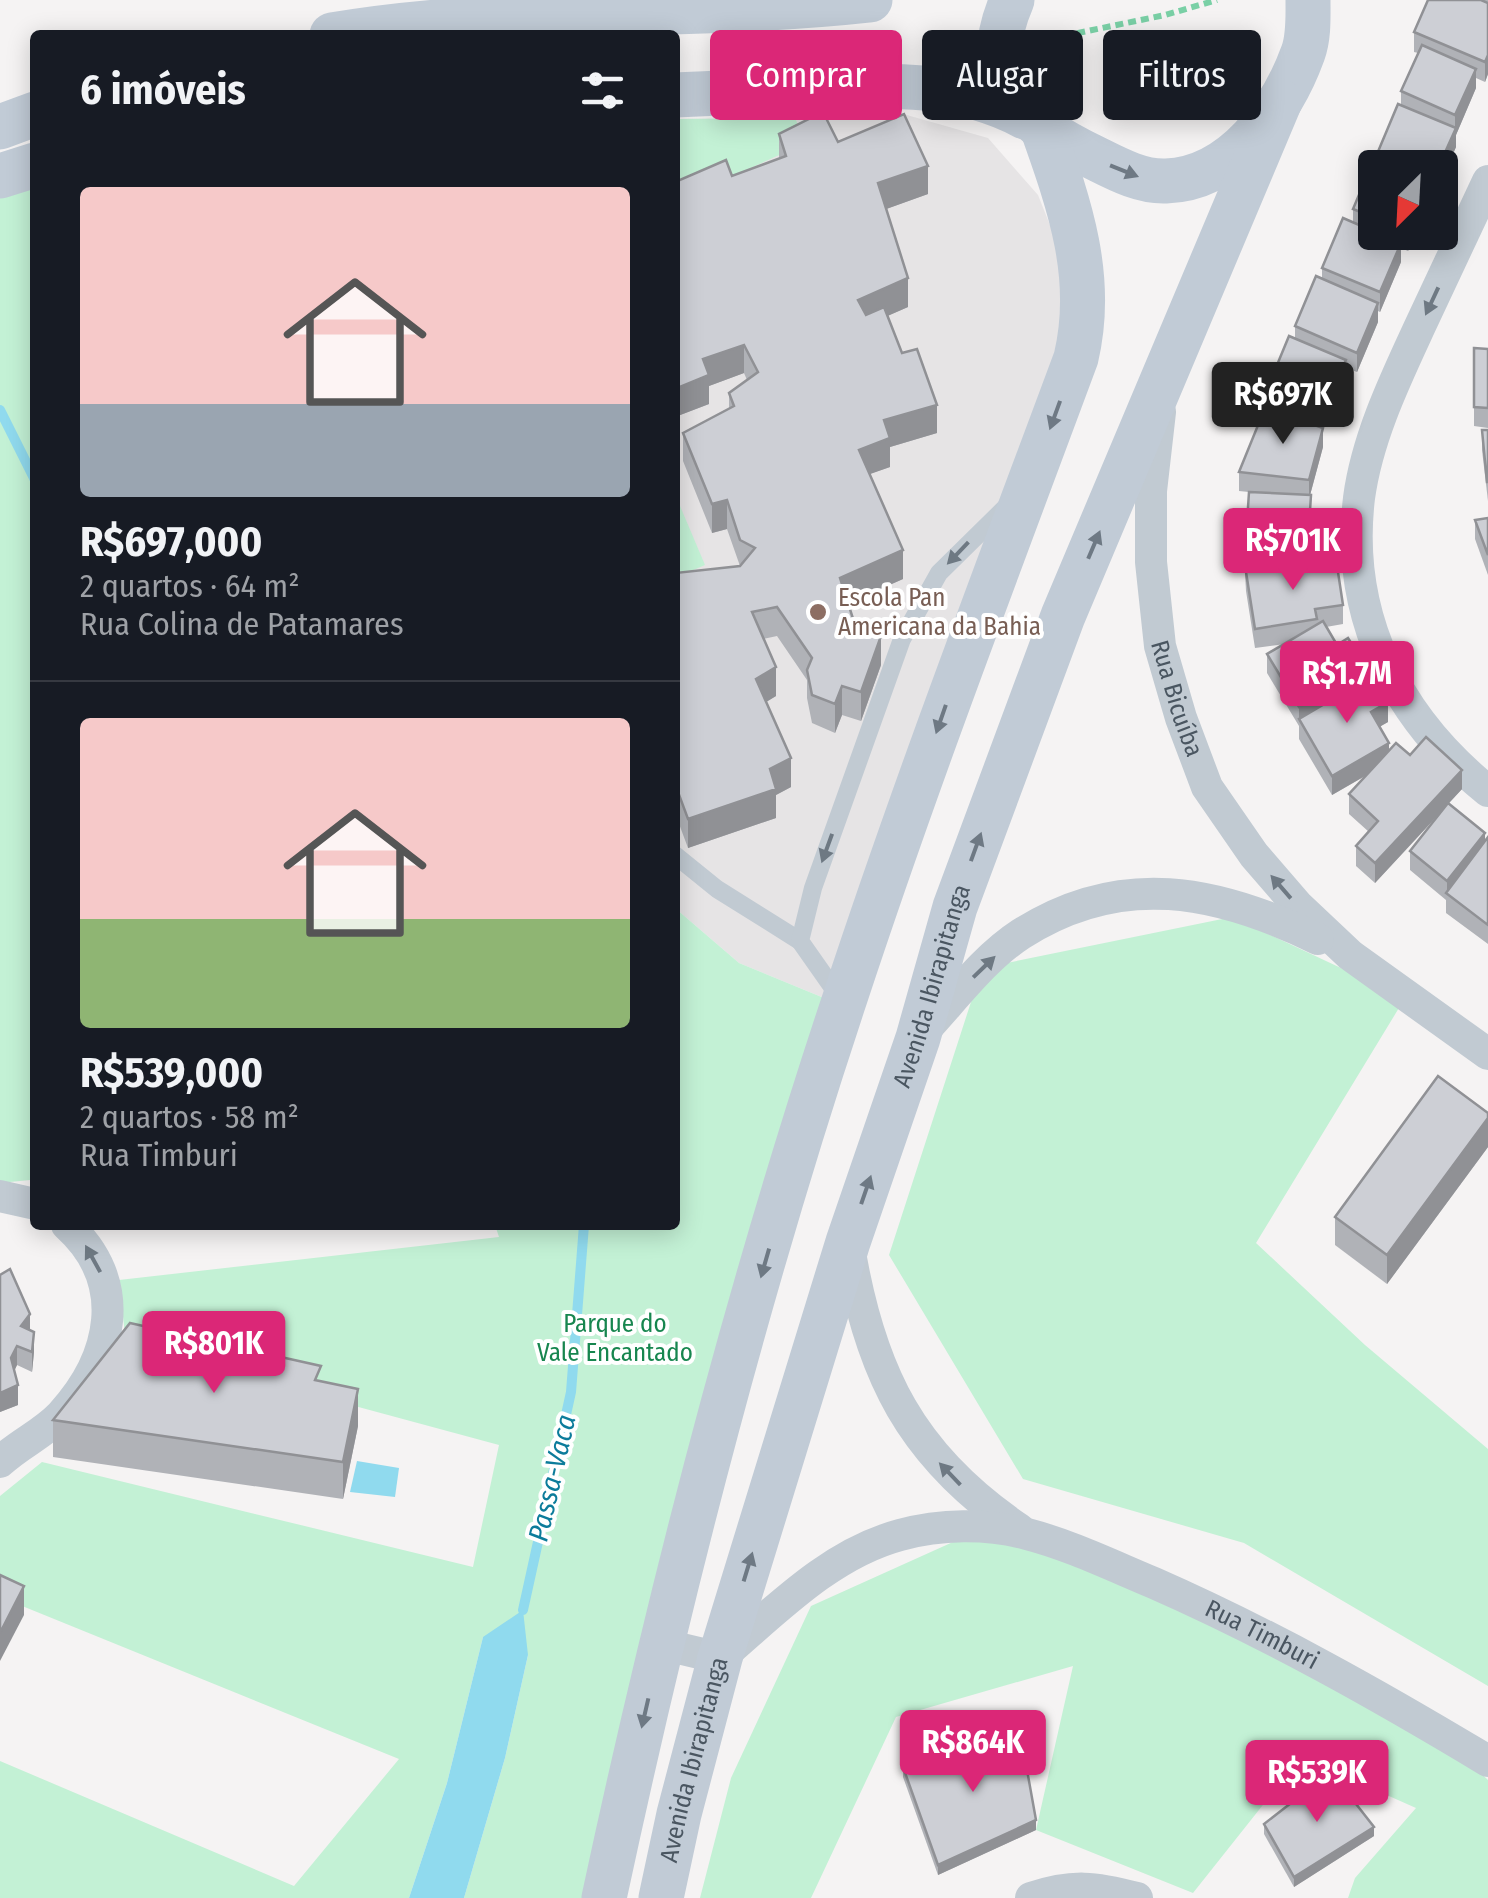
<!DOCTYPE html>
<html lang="pt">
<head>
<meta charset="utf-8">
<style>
  body { margin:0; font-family:"Fira Sans Condensed",sans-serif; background:#20242c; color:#f1f3f6; height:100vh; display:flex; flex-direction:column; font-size:38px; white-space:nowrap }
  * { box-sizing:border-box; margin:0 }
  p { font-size:32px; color:#9ea1a6 }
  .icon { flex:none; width:55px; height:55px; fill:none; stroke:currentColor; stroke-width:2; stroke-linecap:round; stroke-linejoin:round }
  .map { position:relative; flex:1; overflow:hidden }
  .sheet { position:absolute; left:30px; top:30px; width:650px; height:1200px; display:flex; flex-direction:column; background:#171b24; border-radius:10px; box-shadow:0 5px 25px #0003 }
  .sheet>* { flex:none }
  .guide { position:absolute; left:710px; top:30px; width:628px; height:90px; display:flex; gap:20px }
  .needle { width:65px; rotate:204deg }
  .fabs { position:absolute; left:1358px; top:150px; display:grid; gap:20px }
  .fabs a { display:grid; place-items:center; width:100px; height:100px; border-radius:10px; background:#171b24; box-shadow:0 5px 25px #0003; font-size:50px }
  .price { position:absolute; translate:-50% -85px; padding:0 22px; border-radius:10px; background:#db2777; color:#fff; font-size:32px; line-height:65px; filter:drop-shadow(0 2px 5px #0008) }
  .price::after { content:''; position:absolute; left:50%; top:60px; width:30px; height:22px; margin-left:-15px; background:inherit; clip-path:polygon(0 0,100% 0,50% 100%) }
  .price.on { background:#222; color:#fff }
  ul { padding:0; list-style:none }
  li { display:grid; align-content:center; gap:20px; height:530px; padding:0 50px }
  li+li { border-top:2px solid #363941 }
  li span { display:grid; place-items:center; height:310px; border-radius:10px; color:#555 }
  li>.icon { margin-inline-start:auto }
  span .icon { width:180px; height:180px; fill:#fffc; stroke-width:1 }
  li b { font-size:42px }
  h2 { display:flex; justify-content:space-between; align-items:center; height:120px; padding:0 50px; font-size:42px }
  .chip { padding:0 35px; border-radius:10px; background:#171b24; box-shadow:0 5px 25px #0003; font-size:35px; line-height:90px }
  .chip.on { background:#db2777; color:#fff }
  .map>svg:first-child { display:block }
  .education { fill:#e6e4e5 }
  .green { fill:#c3f1d5 }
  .water { fill:#90daee }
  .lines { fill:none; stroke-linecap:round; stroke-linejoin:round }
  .stream { stroke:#90daee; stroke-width:10 }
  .path { stroke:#7ad0a6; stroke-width:6; stroke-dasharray:8 5; stroke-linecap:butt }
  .service { stroke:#c1cad2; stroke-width:18 }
  .minor { stroke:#c1cad2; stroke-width:32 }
  .secondary { stroke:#c1cbd6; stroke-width:45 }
  .wall { fill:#b0b2b7 }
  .shaded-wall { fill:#909195 }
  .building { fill:#cdcfd5; stroke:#909195; stroke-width:2.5 }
  .oneway { fill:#6e7984 }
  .oneway2 { fill:#6e7983 }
  .education-dot { fill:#8d6e63; stroke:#fff; stroke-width:4 }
  .labels { text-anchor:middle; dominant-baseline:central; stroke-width:8; stroke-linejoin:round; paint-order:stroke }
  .education-label { font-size:25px; fill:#785e54; stroke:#fff; text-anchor:start }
  .street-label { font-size:25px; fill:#4a5661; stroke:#fff }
  .park-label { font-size:25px; fill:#17864f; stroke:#fff }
  .water-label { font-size:28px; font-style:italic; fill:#0c7c9b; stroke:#fff }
</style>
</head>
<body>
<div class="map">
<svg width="1488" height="1898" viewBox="0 0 1488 1898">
  <rect width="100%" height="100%" fill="#f5f3f3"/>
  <path class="education" d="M 882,108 L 988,138 L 1038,195 L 1082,305 L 824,998 L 739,963 L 675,908 L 675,119 L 795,118 Z"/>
  <g class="green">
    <path d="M 795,118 L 806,143 L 675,202 L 675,119 Z"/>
    <path d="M 35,187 L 35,1168 L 30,1180 L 0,1183 L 0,198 Z"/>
    <path d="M 675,494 L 705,565 L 675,578 Z"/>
    <path d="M 675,908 L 739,963 L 824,998 L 588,1898 L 464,1898 L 505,1758 L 528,1655 L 483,1637 L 447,1783 L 409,1898 L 0,1898 L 0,1761 L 294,1886 L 399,1759 L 0,1597 L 0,1496 L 42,1462 L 473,1567 L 499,1445 L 126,1344 L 119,1280 L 499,1237 L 495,1225 L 675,1225 Z"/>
    <path d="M 1232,917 L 1405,998 L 1256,1243 L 1365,1345 L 1488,1449 L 1488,1686 L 1244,1543 L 1023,1479 L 889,1255 L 982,968 Z"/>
    <path d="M 984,1528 L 1204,1596 L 1432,1727 L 1488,1780 L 1488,1898 L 1348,1898 L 1355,1878 L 1416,1808 L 1301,1757 L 1193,1893 L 1036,1830 L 1073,1666 L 896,1717 L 811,1898 L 700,1898 L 731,1778 L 811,1606 Z"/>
  </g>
  <g class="water">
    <path d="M 357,1461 L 399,1468 L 395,1497 L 350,1492 Z"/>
    <path d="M 523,1610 L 528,1655 L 505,1758 L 464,1898 L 409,1898 L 447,1783 L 483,1637 Z"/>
  </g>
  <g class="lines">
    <g class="stream">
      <path d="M 0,410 L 35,480"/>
      <path d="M 523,1610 L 571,1392 L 584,1225"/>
    </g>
    <path class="path" d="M 1039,41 L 1165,15 L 1217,0"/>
    <g class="service">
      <path d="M 675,855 L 717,889 L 800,941"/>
      <path d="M 840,998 L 800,941 L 813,888 L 902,639 L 939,573 L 1006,507"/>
    </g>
    <g class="minor">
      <path d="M 1488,181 C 1465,229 1443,278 1420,326 C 1395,380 1367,438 1359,498 C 1345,617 1397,718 1488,791"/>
      <path id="s1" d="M 1160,412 L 1151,491 L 1151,562 L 1160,646 L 1181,718 L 1207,787 L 1254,855 L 1298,906 L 1350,955 L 1488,1054"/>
      <path d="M 924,1031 C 954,999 984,958 1021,934 C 1121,870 1217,890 1318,939"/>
      <path d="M 0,1196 L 35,1204"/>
      <path d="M 849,1247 C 870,1373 911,1456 1019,1529"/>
      <path d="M 0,1462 C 19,1444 43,1434 61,1415 C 113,1358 130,1282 67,1225"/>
      <path id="s2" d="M 661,1644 L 720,1658 C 774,1612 829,1554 900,1535 C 940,1524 986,1523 1027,1534 C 1070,1545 1113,1566 1154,1583 C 1270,1634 1380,1696 1488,1761"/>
      <path d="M 1031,1898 C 1073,1884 1095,1887 1137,1898"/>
    </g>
    <g class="secondary">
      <path d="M 1012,0 C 975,86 1023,123 1095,158 C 1117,169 1141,182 1166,181 C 1233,179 1282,111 1303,53 C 1309,37 1308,17 1308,0"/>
      <path d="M 332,35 C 510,5 691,20 870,0"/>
      <path d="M 675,95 C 721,93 768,91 814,88 C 888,85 957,81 1025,117"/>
      <path d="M 0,127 L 35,114"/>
      <path d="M 0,176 L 35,165"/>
      <path d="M 604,1898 C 669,1595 747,1292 845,998 C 916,782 997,571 1076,358 C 1095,278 1070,206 1043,130"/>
      <path id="s3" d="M 661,1898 L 679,1814 L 720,1658 L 848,1242 L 918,1038 L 955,907 L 1063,616 L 1280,101"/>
    </g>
  </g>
  <g class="wall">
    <path d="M 1428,0 L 1488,0 L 1488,74 L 1485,82 L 1476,78 L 1476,88 L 1456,135 L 1456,147 L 1440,183 L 1440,168 L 1375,168 L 1375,232 L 1416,232 L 1408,251 L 1401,248 L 1401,262 L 1380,312 L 1378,311 L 1378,322 L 1357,372 L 1346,368 L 1346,380 L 1326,426 L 1270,402 L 1270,382 L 1289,336 L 1295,338 L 1295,326 L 1316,276 L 1322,279 L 1322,268 L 1343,218 L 1353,223 L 1353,209 L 1372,164 L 1377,166 L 1377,154 L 1398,104 L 1401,105 L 1401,91 L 1418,53 L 1414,52 L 1414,32 Z"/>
    <path d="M 779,134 L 838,142 L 928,194 L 886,209 L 908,307 L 887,316 L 902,353 L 937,433 L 890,447 L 890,467 L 869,474 L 903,579 L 848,603 L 855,625 L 881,665 L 861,721 L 842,715 L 835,733 L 812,723 L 807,698 L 807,680 L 777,636 L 763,639 L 776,696 L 766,702 L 791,787 L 776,795 L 776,818 L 688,848 L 675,813 L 675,573 L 740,566 L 727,529 L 712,533 L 683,461 L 683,433 L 729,409 L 729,393 L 747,380 L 744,373 L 709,386 L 709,404 L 675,417 L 732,176 L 779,159 Z"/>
    <path d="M 1474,348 L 1488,349 L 1488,428 L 1474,426 Z"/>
    <path d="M 1482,430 L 1488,430 L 1488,501 L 1482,450 Z"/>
    <path d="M 1323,447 L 1310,495 L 1311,515 L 1308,563 L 1343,605 L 1343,624 L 1326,627 L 1337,645 L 1357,672 L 1353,674 L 1354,687 L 1388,722 L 1380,726 L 1389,751 L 1410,755 L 1462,789 L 1449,803 L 1485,841 L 1488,837 L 1488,944 L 1446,913 L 1446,900 L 1410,870 L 1410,851 L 1443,810 L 1375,883 L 1356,866 L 1356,846 L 1369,832 L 1349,814 L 1349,794 L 1367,775 L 1332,795 L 1299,739 L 1299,726 L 1267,673 L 1267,654 L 1285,644 L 1255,648 L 1246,591 L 1245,573 L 1249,492 L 1239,491 L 1239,472 Z"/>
    <path d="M 1488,518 L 1488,575 L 1475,539 L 1475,520 Z"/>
    <path d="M 1488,1113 L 1488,1147 L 1387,1284 L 1335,1245 L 1335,1217 Z"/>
    <path d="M 0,1275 L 30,1330 L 34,1352 L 32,1372 L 17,1365 L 14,1371 L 18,1405 L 0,1412 Z"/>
    <path d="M 321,1381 L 358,1426 L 343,1499 L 53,1457 L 53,1420 Z"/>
    <path d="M 903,1767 L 1036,1830 L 938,1875 L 903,1777 Z"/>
    <path d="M 1264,1824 L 1374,1836 L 1294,1887 L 1264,1834 Z"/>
  </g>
  <g class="shaded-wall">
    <path d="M 1488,55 L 1488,74 L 1485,82 L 1485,62 Z"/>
    <path d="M 1476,69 L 1476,88 L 1456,135 L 1456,147 L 1440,183 L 1440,168 L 1438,168 L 1455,128 L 1455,115 Z"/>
    <path d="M 928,166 L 928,194 L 878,212 L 878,183 Z"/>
    <path d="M 1408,232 L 1416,232 L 1408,251 Z"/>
    <path d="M 1401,243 L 1401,262 L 1380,312 L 1380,292 Z"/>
    <path d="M 908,278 L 908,307 L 858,329 L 858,300 Z"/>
    <path d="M 1378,303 L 1378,322 L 1357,372 L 1357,353 Z"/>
    <path d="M 744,345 L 744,373 L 709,386 L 709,404 L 675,417 L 675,389 L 703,359 Z"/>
    <path d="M 1346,360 L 1346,380 L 1326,426 L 1326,407 Z"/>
    <path d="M 937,405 L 937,433 L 890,447 L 890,467 L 859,478 L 859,450 L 884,420 Z"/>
    <path d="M 1323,428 L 1323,447 L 1309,499 L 1309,480 Z"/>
    <path d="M 727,500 L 727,529 L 712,533 L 712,504 Z"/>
    <path d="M 903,550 L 903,579 L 840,607 L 840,578 Z"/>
    <path d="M 881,636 L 881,665 L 861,721 L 861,692 Z"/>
    <path d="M 1357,652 L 1357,672 L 1345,679 L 1345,660 Z"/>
    <path d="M 776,667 L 776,696 L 756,708 L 756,679 Z"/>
    <path d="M 1354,675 L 1354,694 L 1299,720 L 1299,707 Z"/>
    <path d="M 842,686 L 842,715 L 835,733 L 835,704 Z"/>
    <path d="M 1388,702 L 1388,722 L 1371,732 L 1371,712 Z"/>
    <path d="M 1389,743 L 1389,762 L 1332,795 L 1332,776 Z"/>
    <path d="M 791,758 L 791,787 L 776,795 L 776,818 L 688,848 L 688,819 L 770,769 Z"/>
    <path d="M 1462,770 L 1462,789 L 1375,883 L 1375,863 Z"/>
    <path d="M 1485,833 L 1485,852 L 1447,894 L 1447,881 Z"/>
    <path d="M 1488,1118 L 1488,1147 L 1387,1284 L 1387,1255 Z"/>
    <path d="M 30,1314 L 30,1334 L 21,1326 Z"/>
    <path d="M 34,1332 L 34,1352 L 32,1372 L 32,1352 Z"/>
    <path d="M 17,1346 L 17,1365 L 11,1378 L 11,1358 Z"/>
    <path d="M 18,1385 L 18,1405 L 0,1412 L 0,1393 Z"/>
    <path d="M 358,1389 L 358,1426 L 343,1499 L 343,1462 Z"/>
    <path d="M 24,1586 L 24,1615 L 0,1661 L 0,1633 Z"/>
    <path d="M 1036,1820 L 1036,1830 L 938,1875 L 938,1865 Z"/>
    <path d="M 1374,1827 L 1374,1836 L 1294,1887 L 1294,1877 Z"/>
  </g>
  <g class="building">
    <path d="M 1428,0 L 1481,0 L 1488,3 L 1488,55 L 1485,62 L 1414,32 Z"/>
    <path d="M 1422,45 L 1476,69 L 1455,115 L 1401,91 Z"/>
    <path d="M 1398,104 L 1456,128 L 1438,168 L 1409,168 L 1377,154 Z"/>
    <path d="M 823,112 L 838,142 L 904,114 L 928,166 L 878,183 L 908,278 L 858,300 L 866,315 L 884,307 L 902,353 L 917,349 L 937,405 L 884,420 L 890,438 L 859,450 L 903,550 L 840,578 L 855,625 L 881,636 L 861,692 L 842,686 L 835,704 L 812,695 L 807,670 L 812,658 L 777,607 L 752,612 L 776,667 L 756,679 L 791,758 L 770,769 L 776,789 L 688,819 L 675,784 L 675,573 L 740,566 L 755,548 L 740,540 L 727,500 L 712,504 L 683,433 L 734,406 L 729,393 L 758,372 L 744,345 L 703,359 L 709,375 L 675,389 L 675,182 L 726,160 L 732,176 L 786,156 L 779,134 Z"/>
    <path d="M 1372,164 L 1381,168 L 1375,168 L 1375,218 L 1353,209 Z"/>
    <path d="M 1343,218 L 1401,243 L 1380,292 L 1322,268 Z"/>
    <path d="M 1316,276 L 1378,303 L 1357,353 L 1295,326 Z"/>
    <path d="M 1289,336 L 1346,360 L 1326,407 L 1270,382 Z"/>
    <path d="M 1474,348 L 1488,349 L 1488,408 L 1474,407 Z"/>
    <path d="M 1265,408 L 1323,428 L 1309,480 L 1239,472 Z"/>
    <path d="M 1482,430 L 1488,430 L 1488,482 L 1487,482 Z"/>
    <path d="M 1249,492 L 1311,495 L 1307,557 L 1245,553 Z"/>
    <path d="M 1488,518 L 1488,555 L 1475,520 Z"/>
    <path d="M 1336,559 L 1343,605 L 1315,609 L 1317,619 L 1255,629 L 1246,572 Z"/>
    <path d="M 1323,621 L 1337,645 L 1348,638 L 1357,652 L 1345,660 L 1354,675 L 1299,707 L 1267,654 Z"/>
    <path d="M 1372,676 L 1388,702 L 1371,712 L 1389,743 L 1332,776 L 1299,719 Z"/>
    <path d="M 1426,737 L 1462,770 L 1375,863 L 1356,846 L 1378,821 L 1349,794 L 1396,743 L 1410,755 Z"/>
    <path d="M 1448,803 L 1485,833 L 1447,881 L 1410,851 Z"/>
    <path d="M 1488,837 L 1488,925 L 1446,893 Z"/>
    <path d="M 1438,1076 L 1488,1113 L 1488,1118 L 1387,1255 L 1335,1217 Z"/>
    <path d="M 10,1269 L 30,1314 L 21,1326 L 34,1332 L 32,1352 L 17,1346 L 11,1358 L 18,1385 L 0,1393 L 0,1275 Z"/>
    <path d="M 130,1323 L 321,1366 L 315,1380 L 358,1389 L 343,1462 L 53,1420 Z"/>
    <path d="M 0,1575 L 24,1586 L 0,1633 Z"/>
    <path d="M 1020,1731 L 1036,1820 L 938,1865 L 903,1767 Z"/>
    <path d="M 1331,1772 L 1374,1827 L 1294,1877 L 1264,1824 Z"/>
  </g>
  <defs><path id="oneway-solid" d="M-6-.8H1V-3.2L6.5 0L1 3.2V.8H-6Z" transform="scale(2.5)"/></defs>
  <g class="oneway">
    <use href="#oneway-solid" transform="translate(1124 171) rotate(22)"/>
    <use href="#oneway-solid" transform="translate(1055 415) rotate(110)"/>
    <use href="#oneway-solid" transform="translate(1094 545) rotate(-67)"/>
    <use href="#oneway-solid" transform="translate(941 719) rotate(109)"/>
    <use href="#oneway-solid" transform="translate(976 847) rotate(-70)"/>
    <use href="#oneway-solid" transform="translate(866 1190) rotate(-71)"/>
    <use href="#oneway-solid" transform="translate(765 1263) rotate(106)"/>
    <use href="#oneway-solid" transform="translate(748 1567) rotate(-73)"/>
    <use href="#oneway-solid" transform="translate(645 1713) rotate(103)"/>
  </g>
  <g class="oneway2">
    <use href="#oneway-solid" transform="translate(1432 301) rotate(115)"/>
    <use href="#oneway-solid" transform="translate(958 553) rotate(134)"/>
    <use href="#oneway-solid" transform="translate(827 848) rotate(110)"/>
    <use href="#oneway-solid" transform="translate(1281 887) rotate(-131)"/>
    <use href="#oneway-solid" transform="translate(984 967) rotate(-44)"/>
    <use href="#oneway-solid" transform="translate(93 1259) rotate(-119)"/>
    <use href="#oneway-solid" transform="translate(950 1474) rotate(-134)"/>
  </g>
  <circle class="education-dot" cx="818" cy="612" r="10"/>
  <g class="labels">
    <g class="education-label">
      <text x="838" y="598">Escola Pan<tspan x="838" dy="29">Americana da Bahia</tspan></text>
    </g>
    <g class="street-label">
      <text stroke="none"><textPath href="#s1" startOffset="290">Rua Bicuíba</textPath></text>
      <text stroke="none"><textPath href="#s3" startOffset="952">Avenida Ibirapitanga</textPath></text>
      <text stroke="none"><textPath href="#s2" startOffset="665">Rua Timburi</textPath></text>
      <text stroke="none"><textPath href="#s3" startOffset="142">Avenida Ibirapitanga</textPath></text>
    </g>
    <g class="park-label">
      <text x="615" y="1324">Parque do<tspan x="615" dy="29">Vale Encantado</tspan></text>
    </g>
    <g class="water-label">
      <text transform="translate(552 1478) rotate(-77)">Passa-Vaca</text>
    </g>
  </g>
</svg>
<div class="fabs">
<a><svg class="needle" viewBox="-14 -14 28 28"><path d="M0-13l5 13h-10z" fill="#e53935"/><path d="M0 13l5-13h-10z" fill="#9ea1a6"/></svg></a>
</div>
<b class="price on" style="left:1283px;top:447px">R$697K</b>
<b class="price" style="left:1293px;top:593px">R$701K</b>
<b class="price" style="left:1347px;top:726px">R$1.7M</b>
<b class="price" style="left:214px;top:1396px">R$801K</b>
<b class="price" style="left:973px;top:1795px">R$864K</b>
<b class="price" style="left:1317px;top:1825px">R$539K</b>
<div class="guide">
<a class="chip on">Comprar</a>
<a class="chip">Alugar</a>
<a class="chip">Filtros</a>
</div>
<section class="sheet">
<h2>6 imóveis<svg class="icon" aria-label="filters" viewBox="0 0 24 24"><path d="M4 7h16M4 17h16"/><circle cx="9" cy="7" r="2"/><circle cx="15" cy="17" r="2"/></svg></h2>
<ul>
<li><span style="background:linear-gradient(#f6c9c9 70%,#9aa5b1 0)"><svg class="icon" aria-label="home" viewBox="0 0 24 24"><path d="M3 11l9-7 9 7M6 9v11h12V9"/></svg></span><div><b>R$697,000</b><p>2 quartos · 64 m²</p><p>Rua Colina de Patamares</p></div></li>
<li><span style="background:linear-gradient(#f6c9c9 65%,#8fb573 0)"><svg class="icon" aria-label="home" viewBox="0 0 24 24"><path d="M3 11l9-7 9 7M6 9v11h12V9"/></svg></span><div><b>R$539,000</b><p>2 quartos · 58 m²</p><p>Rua Timburi</p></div></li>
</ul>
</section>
</div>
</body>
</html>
